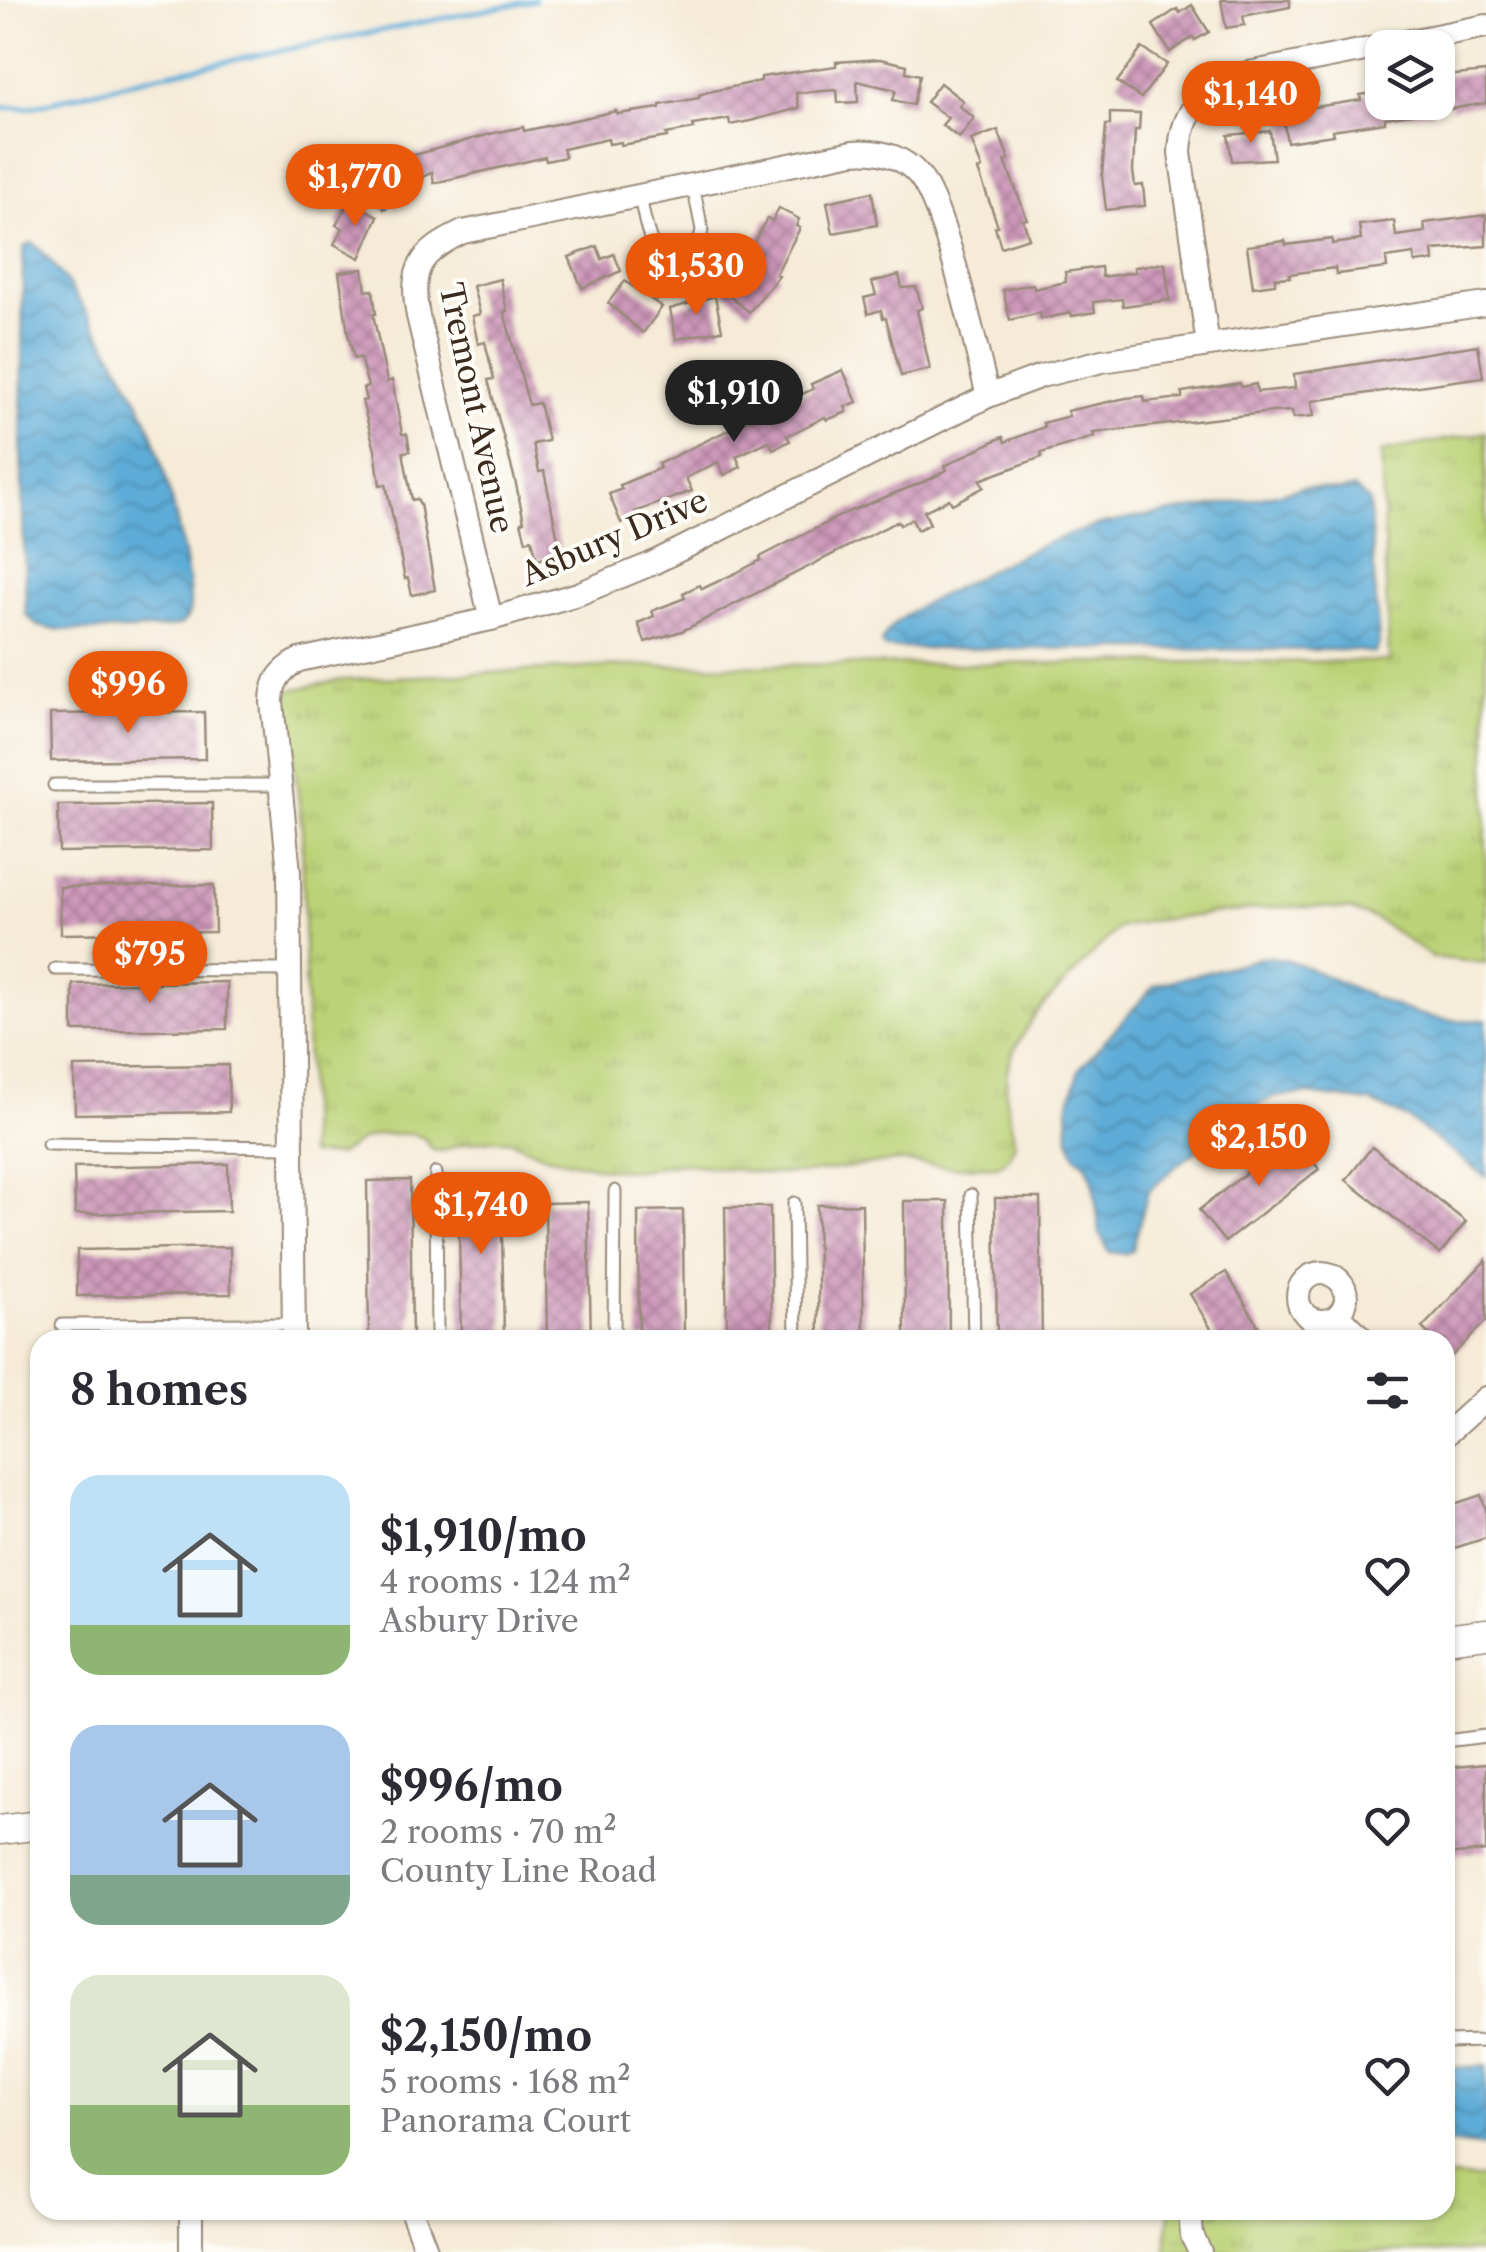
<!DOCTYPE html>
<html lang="en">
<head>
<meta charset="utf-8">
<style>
  body { margin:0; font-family:"Libre Caslon Text",serif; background:#f2f2f3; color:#2b2b33; height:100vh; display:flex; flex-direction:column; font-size:38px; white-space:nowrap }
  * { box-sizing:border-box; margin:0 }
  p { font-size:32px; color:#7c7c81 }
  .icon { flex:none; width:55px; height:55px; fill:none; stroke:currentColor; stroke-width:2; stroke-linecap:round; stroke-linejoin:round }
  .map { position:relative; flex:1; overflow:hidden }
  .drawer { position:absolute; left:30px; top:1330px; width:1425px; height:890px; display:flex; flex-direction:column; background:#fff; border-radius:30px; box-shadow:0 2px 8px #0004 }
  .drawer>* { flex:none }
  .buttons { position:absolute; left:1365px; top:30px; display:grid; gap:20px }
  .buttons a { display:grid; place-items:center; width:90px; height:90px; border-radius:20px; background:#fff; box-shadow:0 2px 8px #0004; font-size:50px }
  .price { position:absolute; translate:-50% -85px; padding:0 22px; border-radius:35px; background:#ea580c; color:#fff; font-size:32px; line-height:65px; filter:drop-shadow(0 2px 5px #0008) }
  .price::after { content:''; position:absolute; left:50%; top:60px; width:30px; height:22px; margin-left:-15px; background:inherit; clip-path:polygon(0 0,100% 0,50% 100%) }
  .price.on { background:#222; color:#fff }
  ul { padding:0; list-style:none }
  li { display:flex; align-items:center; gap:30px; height:250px; padding:0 40px }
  li span { display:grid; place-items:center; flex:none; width:280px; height:200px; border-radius:30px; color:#555 }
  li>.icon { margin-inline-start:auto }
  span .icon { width:120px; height:120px; fill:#fffc; stroke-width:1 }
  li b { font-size:42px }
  h2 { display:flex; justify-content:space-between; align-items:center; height:120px; padding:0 40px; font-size:42px }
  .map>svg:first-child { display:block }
  .grass { fill:url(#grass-tufts); stroke:#7b7e4a; stroke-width:2.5 }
  .water { fill:url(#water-waves); stroke:#4c6b7a; stroke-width:2.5 }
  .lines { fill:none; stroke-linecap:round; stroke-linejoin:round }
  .stream { stroke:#5dacd7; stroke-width:5 }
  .building { fill:url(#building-cross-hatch) }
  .service-casing { stroke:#988a7a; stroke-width:15 }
  .minor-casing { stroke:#988a7a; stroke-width:26 }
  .tertiary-casing { stroke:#988a7a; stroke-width:31 }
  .service { stroke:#fff; stroke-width:11 }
  .minor { stroke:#fff; stroke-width:22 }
  .tertiary { stroke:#fff; stroke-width:28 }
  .labels { text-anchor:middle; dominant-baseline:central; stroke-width:8; stroke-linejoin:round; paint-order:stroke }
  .street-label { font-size:32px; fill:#3b2a1e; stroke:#fdfcf7 }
</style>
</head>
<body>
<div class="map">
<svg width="1486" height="2252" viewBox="0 0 1486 2252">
  <defs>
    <pattern id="grass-tufts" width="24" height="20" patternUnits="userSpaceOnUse" patternTransform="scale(2.5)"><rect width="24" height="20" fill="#bbd276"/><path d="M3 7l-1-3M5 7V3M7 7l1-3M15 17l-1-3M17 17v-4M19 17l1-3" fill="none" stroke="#a2b466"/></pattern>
    <pattern id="water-waves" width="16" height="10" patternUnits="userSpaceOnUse" patternTransform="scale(2.5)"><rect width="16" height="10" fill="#5dacd7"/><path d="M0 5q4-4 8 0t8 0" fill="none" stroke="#4e8cae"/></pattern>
    <pattern id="building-cross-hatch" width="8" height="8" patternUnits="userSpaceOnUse" patternTransform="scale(2.5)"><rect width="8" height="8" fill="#ce99ba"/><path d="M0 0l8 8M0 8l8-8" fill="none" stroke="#a87d97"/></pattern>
  </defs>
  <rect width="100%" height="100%" fill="#fdfcf7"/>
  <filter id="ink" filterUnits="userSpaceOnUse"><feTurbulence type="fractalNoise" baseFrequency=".01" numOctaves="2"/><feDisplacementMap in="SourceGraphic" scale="20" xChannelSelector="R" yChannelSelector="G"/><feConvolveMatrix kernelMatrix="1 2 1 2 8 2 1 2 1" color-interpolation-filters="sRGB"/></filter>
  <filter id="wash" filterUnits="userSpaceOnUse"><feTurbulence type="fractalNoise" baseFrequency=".0048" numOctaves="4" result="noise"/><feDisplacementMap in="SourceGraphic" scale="40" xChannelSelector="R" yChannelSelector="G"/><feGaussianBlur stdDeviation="2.25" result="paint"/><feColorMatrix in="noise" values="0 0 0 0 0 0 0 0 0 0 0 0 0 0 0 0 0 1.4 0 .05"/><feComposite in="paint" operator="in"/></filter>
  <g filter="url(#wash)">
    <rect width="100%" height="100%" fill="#f5ebd7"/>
    <g class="grass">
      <path d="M 1486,432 L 1486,963 L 1432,957 L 1378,920 L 1352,910 L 1323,907 L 1275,907 L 1148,921 L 1118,928 L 1036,1013 L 1014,1050 L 1007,1070 L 1006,1099 L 1015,1143 L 1008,1159 L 998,1166 L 952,1167 L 895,1161 L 807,1173 L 769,1174 L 682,1163 L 637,1170 L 605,1169 L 546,1156 L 509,1140 L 489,1140 L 465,1143 L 443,1151 L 433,1150 L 424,1138 L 413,1134 L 379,1134 L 361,1140 L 338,1155 L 309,1155 L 302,828 L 286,691 L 341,680 L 625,666 L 1389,661 L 1381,452 Z"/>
      <path d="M 1445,2178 L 1486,2178 L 1486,2252 L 1166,2252 L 1170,2210 L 1445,2210 Z"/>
    </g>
    <g class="water">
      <path d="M 32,243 C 62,263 130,381 146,417 C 160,448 196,583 189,613 C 187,620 185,620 180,625 C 159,630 55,635 37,625 C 33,623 29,617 26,614 L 21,452 L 23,254 L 24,247 Z"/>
      <path d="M 1304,487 L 1340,491 L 1354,488 L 1369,501 L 1379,644 L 1374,653 L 1354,650 L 885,648 L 881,643 C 892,617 924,604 947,592 C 998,566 1051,536 1108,523 C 1174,509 1240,505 1304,487 Z"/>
      <path d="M 1265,957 C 1287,957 1304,966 1324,975 C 1377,998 1426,1028 1486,1019 L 1486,1177 L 1407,1118 L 1371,1102 L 1307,1094 L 1274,1097 L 1258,1105 L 1175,1167 L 1148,1192 L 1132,1251 L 1124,1254 L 1109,1252 L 1100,1234 L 1093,1181 L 1086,1164 L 1076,1156 L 1069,1139 L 1068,1108 L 1079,1069 L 1155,985 Z"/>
      <path d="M 1486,2066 L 1486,2147 L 1445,2142 L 1445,2068 Z"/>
    </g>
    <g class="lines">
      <path class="stream" d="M 0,108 L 31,107 L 158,75 L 535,0"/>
    </g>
    <g id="blocks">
      <g class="building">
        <path d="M 1221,0 L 1290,0 L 1290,7 L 1243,16 L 1245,25 L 1226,28 Z"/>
        <path d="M 1192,5 L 1209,32 L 1195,40 L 1193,37 L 1170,52 L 1153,25 L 1177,9 L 1180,13 Z"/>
        <path d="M 1142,48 L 1167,64 L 1141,98 L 1117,82 Z"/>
        <path d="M 880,59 L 907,65 L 906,72 L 920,75 L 913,105 L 893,100 L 896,90 L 857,81 L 858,102 L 838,103 L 837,90 L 796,93 L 799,108 L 750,121 L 730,125 L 729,119 L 693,125 L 694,129 L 666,134 L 667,137 L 621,145 L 621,142 L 609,144 L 608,139 L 563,149 L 565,157 L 546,161 L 545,157 L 434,183 L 432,172 L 396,193 L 400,200 L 384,209 L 367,181 L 382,172 L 380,168 L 405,153 L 407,157 L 494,133 L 523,127 L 524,131 L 616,111 L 617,114 L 660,108 L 660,105 L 699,98 L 699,95 L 708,92 L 761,81 L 761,77 L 836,66 L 836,62 Z"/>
        <path d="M 1486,72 L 1486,103 L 1451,109 L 1445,76 Z"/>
        <path d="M 940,83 L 963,101 L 959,106 L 974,118 L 959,138 L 942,125 L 948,118 L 926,102 Z"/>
        <path d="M 1381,92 L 1382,102 L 1431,102 L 1432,111 L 1385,118 L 1385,122 L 1332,130 L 1333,135 L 1287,142 L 1282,112 L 1361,100 L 1360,95 Z"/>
        <path d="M 1110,113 L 1140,114 L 1139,130 L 1135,130 L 1133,171 L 1135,186 L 1143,185 L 1145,206 L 1106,210 L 1102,176 L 1106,125 L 1110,125 Z"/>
        <path d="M 998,130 L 1009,159 L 1005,161 L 1027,219 L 1023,220 L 1029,238 L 1001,247 L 995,227 L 998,226 L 978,170 L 982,168 L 971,140 Z"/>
        <path d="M 1270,131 L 1274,159 L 1232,161 L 1228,135 Z"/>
        <path d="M 872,192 L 877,225 L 833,233 L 827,202 Z"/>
        <path d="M 349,201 L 378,216 L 360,258 L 334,244 L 343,228 L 336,225 Z"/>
        <path d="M 779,208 L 799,219 L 796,226 L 800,228 L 776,274 L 779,276 L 749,312 L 722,290 L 735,274 L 740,278 L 761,252 L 752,247 L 767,218 L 772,221 Z"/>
        <path d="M 1486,215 L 1486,246 L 1433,250 L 1434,261 L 1415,263 L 1414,254 L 1386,258 L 1387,268 L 1336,274 L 1335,268 L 1289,274 L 1290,277 L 1275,278 L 1275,284 L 1253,287 L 1247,246 L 1285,241 L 1286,245 L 1332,239 L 1332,244 L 1361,240 L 1359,225 L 1394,221 L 1396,236 L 1425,232 L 1424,223 Z"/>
        <path d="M 597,246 L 602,259 L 614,254 L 621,271 L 582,288 L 569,257 Z"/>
        <path d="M 1165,263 L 1170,300 L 1123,306 L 1122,299 L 1093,302 L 1095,312 L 1072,316 L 1071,313 L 1041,319 L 1040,313 L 1010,320 L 1003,290 L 1033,284 L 1034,289 L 1066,282 L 1065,272 L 1101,267 L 1102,277 L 1135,272 L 1134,267 Z"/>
        <path d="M 363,269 L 366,291 L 373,290 L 376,314 L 373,314 L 387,382 L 392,380 L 402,434 L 407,434 L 410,451 L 403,452 L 412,500 L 417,499 L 420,504 L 435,590 L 412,595 L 408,578 L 405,579 L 386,484 L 380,485 L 375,450 L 362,401 L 366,400 L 363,388 L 368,387 L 360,357 L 354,359 L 348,334 L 339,272 Z"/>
        <path d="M 899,275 L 902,288 L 916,287 L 922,308 L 917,310 L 930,369 L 901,376 L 886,318 L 883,318 L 881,310 L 868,314 L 864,298 L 876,295 L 872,282 Z"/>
        <path d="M 500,279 L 507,311 L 504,312 L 529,405 L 539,403 L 548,441 L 533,444 L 539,472 L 544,471 L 561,554 L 537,560 L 532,539 L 526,541 L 521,522 L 524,521 L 515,480 L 488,380 L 494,379 L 485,342 L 478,344 L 472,316 L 480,314 L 473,286 Z"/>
        <path d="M 625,281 L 662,307 L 643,333 L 608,303 Z"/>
        <path d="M 715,296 L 722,330 L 676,339 L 670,309 Z"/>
        <path d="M 1478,345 L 1483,377 L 1312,401 L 1314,416 L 1293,418 L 1292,411 L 1272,412 L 1093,433 L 1094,437 L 1041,453 L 1042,457 L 980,480 L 984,487 L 952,504 L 949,499 L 924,511 L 930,524 L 917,530 L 912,519 L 900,525 L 898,521 L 682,631 L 645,642 L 638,623 L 654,616 L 652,611 L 685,598 L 683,593 L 700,585 L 702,589 L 736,573 L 761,560 L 760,557 L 848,512 L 928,480 L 947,470 L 945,466 L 994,441 L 1003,437 L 1005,442 L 1044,427 L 1043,423 L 1069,416 L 1067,411 L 1126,398 L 1144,396 L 1145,402 L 1182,398 L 1182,392 L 1240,383 L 1241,387 L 1256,384 L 1257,392 L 1295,388 L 1294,374 Z"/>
        <path d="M 843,370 L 857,402 L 845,407 L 847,412 L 827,420 L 825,417 L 787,436 L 790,441 L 773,449 L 769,441 L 736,456 L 741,467 L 724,475 L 718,462 L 686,478 L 692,491 L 635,512 L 637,517 L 621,523 L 609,494 L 622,489 L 620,485 L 660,468 L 658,464 L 813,389 L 811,384 Z"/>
        <path d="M 204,712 L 205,759 L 51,761 L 50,714 Z"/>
        <path d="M 212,803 L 213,850 L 59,852 L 58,805 Z"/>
        <path d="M 214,885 L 215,932 L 61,934 L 60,887 Z"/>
        <path d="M 227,982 L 227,1029 L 73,1031 L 73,984 Z"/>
        <path d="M 228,1065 L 229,1112 L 75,1114 L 74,1067 Z"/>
        <path d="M 1293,1136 L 1319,1169 L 1225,1242 L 1199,1210 Z"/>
        <path d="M 1372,1147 L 1466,1222 L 1440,1254 L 1346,1180 Z"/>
        <path d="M 228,1164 L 229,1211 L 75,1214 L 74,1167 Z"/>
        <path d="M 458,1178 L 501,1178 L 504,1335 L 461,1336 Z"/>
        <path d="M 410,1180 L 412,1338 L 369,1338 L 367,1181 Z"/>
        <path d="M 995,1198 L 1040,1198 L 1042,1340 L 997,1340 Z"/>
        <path d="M 904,1201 L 948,1201 L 949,1340 L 905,1340 Z"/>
        <path d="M 588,1202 L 591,1340 L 547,1340 L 545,1203 Z"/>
        <path d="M 862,1204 L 864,1340 L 819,1340 L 817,1205 Z"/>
        <path d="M 725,1207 L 770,1207 L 772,1340 L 727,1340 Z"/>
        <path d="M 683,1210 L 684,1340 L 639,1340 L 638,1211 Z"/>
        <path d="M 230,1247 L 231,1294 L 77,1296 L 77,1250 Z"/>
        <path d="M 1486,1260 L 1486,1321 L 1445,1363 L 1445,1340 L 1435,1340 L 1422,1328 Z"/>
        <path d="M 1226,1272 L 1267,1340 L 1218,1340 L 1190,1294 Z"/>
        <path d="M 1481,1495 L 1486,1510 L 1486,1538 L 1445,1551 L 1445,1507 Z"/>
        <path d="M 1486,1764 L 1486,1851 L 1445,1855 L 1445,1768 Z"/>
      </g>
    </g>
  </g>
  <g filter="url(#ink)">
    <use href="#blocks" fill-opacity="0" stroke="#988a7a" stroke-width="2.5"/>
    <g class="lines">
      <defs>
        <g id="service">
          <path d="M 640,195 C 645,223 653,285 697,253 L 702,230 L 693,185"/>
          <path d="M 54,785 L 282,785"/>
          <path d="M 55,969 L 291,970"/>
          <path d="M 48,1144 L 294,1147"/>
          <path d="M 436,1173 L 437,1340"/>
          <path d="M 971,1195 L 974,1340"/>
          <path d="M 794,1203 L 796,1340"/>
          <path d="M 62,1325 L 293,1324"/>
          <path d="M 614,1340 L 615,1191"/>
          <path d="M 1445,1741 L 1486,1736"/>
          <path d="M 1445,2042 L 1486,2041"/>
        </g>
        <g id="minor">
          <path d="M 1208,345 L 1180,153 C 1181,111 1205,86 1244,74 L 1486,26"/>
          <path d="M 491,619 L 418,316 C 409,269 420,252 463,232 L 853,152 C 878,150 900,155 917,173 C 945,202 976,350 988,396"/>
          <circle cx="1322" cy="1297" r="24"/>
          <path d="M 1339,1315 L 1364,1340"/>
          <path d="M 294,1340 L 289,872 L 272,702 C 272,681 281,670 299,660 L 491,619 L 578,594 L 651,564 L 988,396 L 1041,376 L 1102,361 L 1486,304"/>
          <path d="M 1445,1435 L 1486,1398"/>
          <path d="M 191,2210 L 191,2252"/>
          <path d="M 411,2210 L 427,2252"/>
          <path d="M 1190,2210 L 1192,2236 L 1200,2252"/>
        </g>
        <g id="tertiary">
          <path d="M 1445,1639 L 1486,1634"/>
          <path d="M 0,1830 L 40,1825"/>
        </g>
      </defs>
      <use href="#service" class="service-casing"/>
      <use href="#minor" class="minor-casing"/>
      <use href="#tertiary" class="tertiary-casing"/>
      <use href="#service" class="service"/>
      <use href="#minor" class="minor"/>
      <use href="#tertiary" class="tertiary"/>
    </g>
  </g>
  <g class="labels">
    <g class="street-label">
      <text transform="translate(477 408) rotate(78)">Tremont Avenue</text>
      <text transform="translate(614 537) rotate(-23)">Asbury Drive</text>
    </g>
  </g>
</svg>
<div class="buttons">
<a><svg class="icon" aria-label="layers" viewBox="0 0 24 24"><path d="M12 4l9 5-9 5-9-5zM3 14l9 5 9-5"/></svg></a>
</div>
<b class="price" style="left:1251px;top:146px">$1,140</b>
<b class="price" style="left:355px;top:229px">$1,770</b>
<b class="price" style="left:696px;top:318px">$1,530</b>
<b class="price on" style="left:734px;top:445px">$1,910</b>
<b class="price" style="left:128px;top:736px">$996</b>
<b class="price" style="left:150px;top:1006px">$795</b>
<b class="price" style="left:1259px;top:1189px">$2,150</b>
<b class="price" style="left:481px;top:1257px">$1,740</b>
<section class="drawer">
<h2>8 homes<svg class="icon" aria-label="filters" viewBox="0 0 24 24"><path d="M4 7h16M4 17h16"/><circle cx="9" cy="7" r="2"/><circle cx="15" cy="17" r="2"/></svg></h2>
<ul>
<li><span style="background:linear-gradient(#bfe0f5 75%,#8fb573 0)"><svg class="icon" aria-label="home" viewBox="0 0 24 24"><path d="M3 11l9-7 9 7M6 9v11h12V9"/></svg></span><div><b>$1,910/mo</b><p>4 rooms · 124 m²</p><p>Asbury Drive</p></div><svg class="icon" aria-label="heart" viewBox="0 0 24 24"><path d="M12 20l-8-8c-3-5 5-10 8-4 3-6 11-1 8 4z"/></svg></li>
<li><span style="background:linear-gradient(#a9c7e8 75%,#7fa58c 0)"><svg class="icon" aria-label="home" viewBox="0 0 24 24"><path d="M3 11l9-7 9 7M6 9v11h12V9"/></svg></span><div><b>$996/mo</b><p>2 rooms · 70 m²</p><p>County Line Road</p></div><svg class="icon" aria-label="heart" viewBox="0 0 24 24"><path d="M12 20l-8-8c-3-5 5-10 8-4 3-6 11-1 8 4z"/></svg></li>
<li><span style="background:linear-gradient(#dfe7d0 65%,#8fb573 0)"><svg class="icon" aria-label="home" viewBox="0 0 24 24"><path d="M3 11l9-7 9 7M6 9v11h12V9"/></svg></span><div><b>$2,150/mo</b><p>5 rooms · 168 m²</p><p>Panorama Court</p></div><svg class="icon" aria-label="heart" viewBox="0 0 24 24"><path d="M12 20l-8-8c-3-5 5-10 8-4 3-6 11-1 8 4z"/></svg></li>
</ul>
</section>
</div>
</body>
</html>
